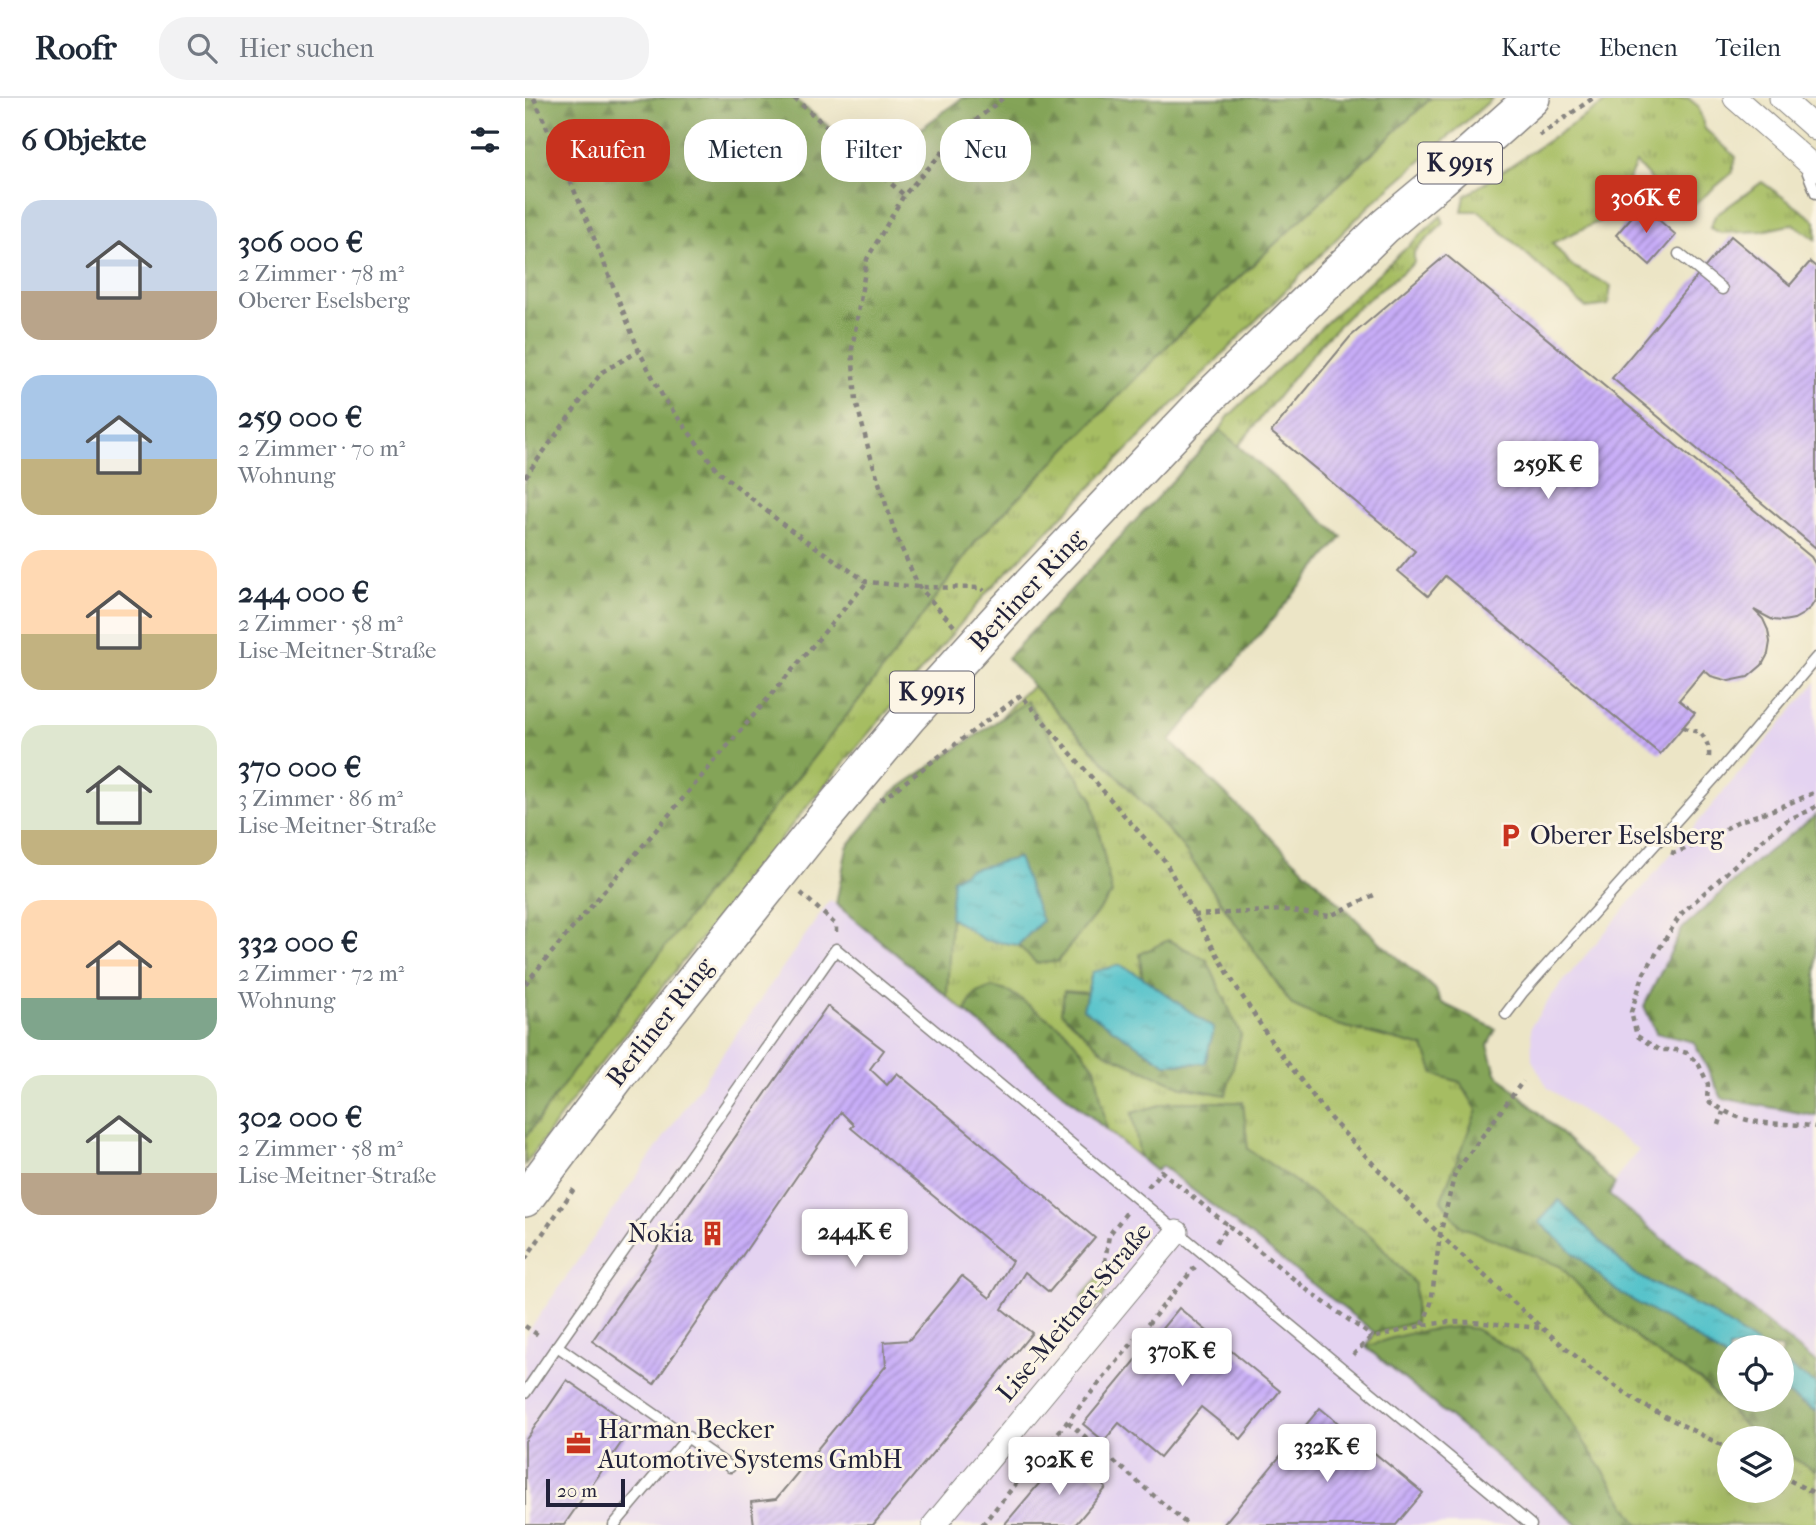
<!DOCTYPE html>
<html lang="de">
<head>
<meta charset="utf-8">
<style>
  body { margin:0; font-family:"IM FELL French Canon",serif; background:#f2f2f3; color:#1f2937; height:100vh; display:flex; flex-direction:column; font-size:26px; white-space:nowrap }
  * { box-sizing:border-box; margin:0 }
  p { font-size:23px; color:#747a83 }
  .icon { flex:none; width:38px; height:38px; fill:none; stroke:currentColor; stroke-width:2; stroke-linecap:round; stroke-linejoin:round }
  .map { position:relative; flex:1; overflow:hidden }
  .side { display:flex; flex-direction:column; background:#fff; width:525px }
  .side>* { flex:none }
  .top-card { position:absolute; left:21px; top:21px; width:665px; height:63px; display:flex; gap:14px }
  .tools { position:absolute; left:1192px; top:1237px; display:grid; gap:14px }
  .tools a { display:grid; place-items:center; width:77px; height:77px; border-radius:50%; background:#fff; box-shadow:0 7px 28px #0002; font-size:35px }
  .scale { position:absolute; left:21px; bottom:18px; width:79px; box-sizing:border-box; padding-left:7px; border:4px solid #22223b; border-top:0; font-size:19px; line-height:24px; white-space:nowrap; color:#22223b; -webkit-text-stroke:5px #fcf5e5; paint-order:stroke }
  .price { position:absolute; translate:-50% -60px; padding:0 16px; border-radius:7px; background:#fff; color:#222; font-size:23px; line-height:46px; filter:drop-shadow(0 2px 4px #0008) }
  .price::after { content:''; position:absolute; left:50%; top:42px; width:21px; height:16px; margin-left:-10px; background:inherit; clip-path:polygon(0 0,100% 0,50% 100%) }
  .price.selected { background:#c8321e; color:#fff }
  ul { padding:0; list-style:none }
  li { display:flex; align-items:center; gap:21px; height:175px; padding:0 21px }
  li span { display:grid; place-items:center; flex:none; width:196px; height:140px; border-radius:21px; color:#555 }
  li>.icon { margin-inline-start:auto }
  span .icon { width:84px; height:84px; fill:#fffc; stroke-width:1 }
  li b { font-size:30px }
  h2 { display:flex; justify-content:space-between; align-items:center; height:84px; padding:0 21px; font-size:30px }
  .pill { padding:0 24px; border-radius:28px; background:#fff; box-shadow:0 7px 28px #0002; font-size:24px; line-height:63px }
  .pill.selected { background:#c8321e; color:#fff }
  header { display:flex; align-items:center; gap:42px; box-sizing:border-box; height:98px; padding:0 35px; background:#fff; border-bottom:2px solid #e0e1e3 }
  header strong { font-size:33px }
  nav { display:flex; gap:38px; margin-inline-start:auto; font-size:24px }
  .search { width:490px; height:63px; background:#f2f2f3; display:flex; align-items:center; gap:18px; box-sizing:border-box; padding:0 24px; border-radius:28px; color:#747a83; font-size:26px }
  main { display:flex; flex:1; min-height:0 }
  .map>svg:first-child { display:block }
  .built { fill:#e4d3f1 }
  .grass { fill:url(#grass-tufts); stroke:#64704e; stroke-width:2 }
  .forest { fill:url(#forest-firs); stroke:#53634a; stroke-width:2 }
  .water { fill:url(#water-ripples); stroke:#3b7282; stroke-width:2 }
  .building { fill:url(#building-hatch) }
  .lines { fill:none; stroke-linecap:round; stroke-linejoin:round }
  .service-casing { stroke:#878480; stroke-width:13 }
  .minor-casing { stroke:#878480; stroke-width:25 }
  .primary-casing { stroke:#878480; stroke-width:38 }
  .path { stroke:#878480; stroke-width:4.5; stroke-dasharray:5 5; stroke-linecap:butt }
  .service { stroke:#fff; stroke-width:10 }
  .minor { stroke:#fff; stroke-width:23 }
  .primary { stroke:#fff; stroke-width:35 }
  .labels { text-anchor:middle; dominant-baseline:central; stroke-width:6; stroke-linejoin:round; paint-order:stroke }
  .shield { fill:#fcf5e5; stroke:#63616e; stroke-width:2 }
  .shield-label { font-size:24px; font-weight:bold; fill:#22223b }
  .street-label { font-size:26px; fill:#22223b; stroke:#fcf5e5 }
  .poi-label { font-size:26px; fill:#22223b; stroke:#fcf5e5; text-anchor:start }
</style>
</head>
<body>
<header>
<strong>Roofr</strong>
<div class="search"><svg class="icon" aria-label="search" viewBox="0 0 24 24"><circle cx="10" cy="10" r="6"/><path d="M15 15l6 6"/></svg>Hier suchen</div>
<nav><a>Karte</a><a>Ebenen</a><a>Teilen</a></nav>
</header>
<main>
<section class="side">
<h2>6 Objekte<svg class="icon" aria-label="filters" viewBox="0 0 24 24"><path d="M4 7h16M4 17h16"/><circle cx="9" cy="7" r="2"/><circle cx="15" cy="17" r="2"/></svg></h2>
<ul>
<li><span style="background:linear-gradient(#c9d6e8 65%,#b9a48a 0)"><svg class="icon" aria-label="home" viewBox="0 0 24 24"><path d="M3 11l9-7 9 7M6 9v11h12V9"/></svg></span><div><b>306 000 €</b><p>2 Zimmer · 78 m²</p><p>Oberer Eselsberg</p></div></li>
<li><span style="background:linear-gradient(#a9c7e8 60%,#c2b280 0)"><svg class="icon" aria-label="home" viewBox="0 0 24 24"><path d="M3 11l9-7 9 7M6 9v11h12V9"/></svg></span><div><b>259 000 €</b><p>2 Zimmer · 70 m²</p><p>Wohnung</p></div></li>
<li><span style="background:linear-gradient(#ffd9b3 60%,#c2b280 0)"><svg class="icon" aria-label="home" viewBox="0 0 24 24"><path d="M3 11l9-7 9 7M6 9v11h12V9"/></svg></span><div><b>244 000 €</b><p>2 Zimmer · 58 m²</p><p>Lise-Meitner-Straße</p></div></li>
<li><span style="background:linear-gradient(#dfe7d0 75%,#c2b280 0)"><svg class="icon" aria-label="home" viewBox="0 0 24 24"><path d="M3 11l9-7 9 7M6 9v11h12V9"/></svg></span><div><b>370 000 €</b><p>3 Zimmer · 86 m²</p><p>Lise-Meitner-Straße</p></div></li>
<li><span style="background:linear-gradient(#ffd9b3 70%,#7fa58c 0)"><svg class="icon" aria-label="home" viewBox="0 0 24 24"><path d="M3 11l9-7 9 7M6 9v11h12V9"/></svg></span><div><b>332 000 €</b><p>2 Zimmer · 72 m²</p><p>Wohnung</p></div></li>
<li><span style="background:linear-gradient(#dfe7d0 70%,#b9a48a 0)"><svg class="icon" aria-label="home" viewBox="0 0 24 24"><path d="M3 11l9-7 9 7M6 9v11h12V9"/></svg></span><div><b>302 000 €</b><p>2 Zimmer · 58 m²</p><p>Lise-Meitner-Straße</p></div></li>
</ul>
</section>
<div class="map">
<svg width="1291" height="1427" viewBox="0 0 1291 1427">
  <defs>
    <pattern id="grass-tufts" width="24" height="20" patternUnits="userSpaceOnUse" patternTransform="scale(1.75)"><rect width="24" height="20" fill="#a6bd62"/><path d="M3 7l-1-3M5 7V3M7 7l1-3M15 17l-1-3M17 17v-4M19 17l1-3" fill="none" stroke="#879952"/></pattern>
    <pattern id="forest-firs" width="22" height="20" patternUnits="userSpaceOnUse" patternTransform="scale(1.75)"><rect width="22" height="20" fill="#84a458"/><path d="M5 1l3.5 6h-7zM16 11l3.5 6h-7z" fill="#6c854a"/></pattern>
    <pattern id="water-ripples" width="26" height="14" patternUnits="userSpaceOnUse" patternTransform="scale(1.75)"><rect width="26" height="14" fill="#54c2ca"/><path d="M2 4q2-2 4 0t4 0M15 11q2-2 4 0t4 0" fill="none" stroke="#49a6ae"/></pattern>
    <pattern id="building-hatch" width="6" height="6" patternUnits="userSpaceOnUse" patternTransform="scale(1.75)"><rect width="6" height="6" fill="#c8adf8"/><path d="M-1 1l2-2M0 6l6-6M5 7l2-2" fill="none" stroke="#a28cca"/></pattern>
  </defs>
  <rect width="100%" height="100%" fill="#fcf5e5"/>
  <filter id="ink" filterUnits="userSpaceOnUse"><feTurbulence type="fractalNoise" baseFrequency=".0143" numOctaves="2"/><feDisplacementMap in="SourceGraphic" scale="14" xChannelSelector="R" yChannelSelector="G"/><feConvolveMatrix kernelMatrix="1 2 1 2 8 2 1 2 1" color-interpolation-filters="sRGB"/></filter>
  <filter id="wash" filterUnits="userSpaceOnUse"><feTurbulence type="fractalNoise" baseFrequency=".00686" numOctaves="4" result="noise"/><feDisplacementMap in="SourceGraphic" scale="28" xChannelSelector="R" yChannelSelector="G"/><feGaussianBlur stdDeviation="1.57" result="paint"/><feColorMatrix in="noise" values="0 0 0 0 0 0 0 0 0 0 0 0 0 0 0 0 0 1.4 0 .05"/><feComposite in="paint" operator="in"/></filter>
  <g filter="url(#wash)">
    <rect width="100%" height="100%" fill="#ece5c6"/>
    <g class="built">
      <path d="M 1291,584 L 1291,1265 L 1083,1096 L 1099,1070 L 1114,1052 L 1023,990 L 1007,962 L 1006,928 L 1028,896 Z"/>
      <path d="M 305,802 L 631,1073 L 636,1067 L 850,1235 L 841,1249 L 1053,1427 L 0,1427 L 0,1238 Z"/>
    </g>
    <g class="grass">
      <path d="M 906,0 L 968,0 L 844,108 L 464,492 L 275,717 L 54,993 L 0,1067 L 0,1040 L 101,900 L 200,771 L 367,560 L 452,442 L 658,232 Z"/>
      <path d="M 1087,0 L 1163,0 L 1173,8 L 1180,31 L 1211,59 L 1207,75 L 1164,111 L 1148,106 L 1111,65 L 1098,94 L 1077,122 L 1027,145 L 1047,168 L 1086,188 L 1083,207 L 1061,210 L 954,113 L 937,113 L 940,98 Z"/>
      <path d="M 1237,84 L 1291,123 L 1291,142 L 1269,126 L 1237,133 L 1196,135 L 1185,130 L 1190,118 Z"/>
      <path d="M 916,118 L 919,125 L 889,154 L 889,165 L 828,213 L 798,243 L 713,348 L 695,332 L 703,319 L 832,195 Z"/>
      <path d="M 508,588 L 654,744 L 767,907 L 809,926 L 899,949 L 909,976 L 935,984 L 953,1012 L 916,1102 L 935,1127 L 1035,1168 L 1138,1260 L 1175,1282 L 1229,1337 L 1234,1340 L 1204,1340 L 1204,1393 L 1256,1393 L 1257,1354 L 1291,1373 L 1291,1427 L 1053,1427 L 841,1249 L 850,1234 L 637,1068 L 631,1073 L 311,806 L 496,597 Z"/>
      <path d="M 579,1172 C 586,1187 580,1200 570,1212 L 555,1200 Z"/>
    </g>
    <g class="forest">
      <path d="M 0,0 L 268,0 L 350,65 L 437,0 L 906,0 L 658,232 L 452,442 L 367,560 L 200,771 L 101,900 L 0,1040 Z"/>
      <path d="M 695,332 L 817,439 L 645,643 L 859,848 L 910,891 L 917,905 L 971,931 L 963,947 L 971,975 L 1090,1086 L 1084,1097 L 1291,1265 L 1291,1286 L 1257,1264 L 1256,1250 L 1236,1249 L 1184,1214 L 1107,1175 L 1034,1102 L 1014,1124 L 1092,1193 L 1167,1237 L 1204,1263 L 1204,1302 L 1256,1302 L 1257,1293 L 1291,1314 L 1291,1373 L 1257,1354 L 1256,1340 L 1234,1340 L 1229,1337 L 1175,1282 L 1138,1260 L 1077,1212 L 1035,1168 L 935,1128 L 916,1102 L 952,1012 L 935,984 L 909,976 L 899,949 L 809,926 L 767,907 L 654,744 L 482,560 Z"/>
      <path d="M 502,603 L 567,700 L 587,796 L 532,864 L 511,865 L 493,847 L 517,823 L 428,781 L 422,898 L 311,806 L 322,749 L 366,695 Z"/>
      <path d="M 1291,717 L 1291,1018 L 1197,1000 L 1169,944 L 1131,935 L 1119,908 L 1157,831 L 1230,764 Z"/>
      <path d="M 643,842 L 682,862 L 716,937 L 701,997 L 657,989 L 580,955 L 536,914 L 539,893 L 562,895 L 558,911 L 641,966 L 680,965 L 689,931 L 617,879 L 615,856 Z"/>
      <path d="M 467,889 L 485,894 L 541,933 L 570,969 L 582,1032 L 441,914 C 446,896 450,895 467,889 Z"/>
      <path d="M 645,1004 L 718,1004 L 723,1051 L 761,1077 L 848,1139 L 890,1186 L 890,1224 L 850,1235 L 637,1068 L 631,1073 L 615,1060 L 607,1015 Z"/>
      <path d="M 934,1229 L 950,1231 L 1005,1262 L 1114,1427 L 1053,1427 L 841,1249 C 871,1237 901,1231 934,1229 Z"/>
    </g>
    <g class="water">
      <path d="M 493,760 L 517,823 L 493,847 L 459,842 L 425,819 L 428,781 L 443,772 Z"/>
      <path d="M 595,867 L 617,879 L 689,931 L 680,965 L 641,966 L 558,911 L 567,874 Z"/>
      <path d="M 1034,1102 L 1107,1175 L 1184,1214 L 1236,1249 L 1204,1250 L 1204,1263 L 1167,1237 L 1092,1193 L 1014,1124 Z"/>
      <path d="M 1256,1264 L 1291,1286 L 1291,1313 L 1257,1293 Z"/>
    </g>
    <g id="blocks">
      <g class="building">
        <path d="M 1117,107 L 1151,137 L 1125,167 L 1091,137 Z"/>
        <path d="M 1206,138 L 1265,187 L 1285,164 L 1291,169 L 1291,450 L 1087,280 Z"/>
        <path d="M 921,157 L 1286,459 L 1291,467 L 1291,501 L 1286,509 L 1278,516 L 1269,521 L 1258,523 L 1248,522 L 1229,512 L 1238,521 L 1243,532 L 1245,544 L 1243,556 L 1237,567 L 1223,579 L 1204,583 L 1186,578 L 1179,572 L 1154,602 L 1170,615 L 1135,656 L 920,478 L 903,498 L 873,473 L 890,453 L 746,334 L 825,239 Z"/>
        <path d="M 302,908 L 359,952 L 345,971 L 362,987 L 372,975 L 570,1140 L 524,1194 L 500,1174 L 477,1211 L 507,1235 L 348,1427 L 229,1427 L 226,1404 L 251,1401 L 361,1268 L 359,1244 L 384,1242 L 437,1178 L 465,1200 L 487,1163 L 326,1030 L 329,1027 L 316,1014 L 129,1286 L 67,1243 Z"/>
        <path d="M 654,1210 L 755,1293 L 716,1341 L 676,1309 L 635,1359 L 594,1325 L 579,1343 L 558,1326 Z"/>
        <path d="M 42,1282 L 108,1328 L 39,1427 L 0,1427 L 0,1343 Z"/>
        <path d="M 795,1310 L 898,1395 L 871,1427 L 698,1427 Z"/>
        <path d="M 540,1355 L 581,1390 L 550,1427 L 479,1427 Z"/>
      </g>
    </g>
  </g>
  <g filter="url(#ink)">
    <use href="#blocks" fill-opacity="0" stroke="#878480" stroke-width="2"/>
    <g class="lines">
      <defs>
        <g id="service">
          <path d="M 1281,70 L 1291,95"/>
          <path d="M 1154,156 L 1197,191"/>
          <path d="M 981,916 L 997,895 L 1192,677 L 1291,560"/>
          <path d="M 0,1295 L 32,1248"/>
          <path d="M 205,1369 L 32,1248 L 311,851 L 1006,1427"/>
          <path d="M 89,1427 L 163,1339"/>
        </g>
        <g id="minor">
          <path d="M 1210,0 L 1291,71"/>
          <path d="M 1256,0 L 1291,31"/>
          <path d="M 409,1427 L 652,1134"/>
        </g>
        <path id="primary" d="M 0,1101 L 94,976 L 290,731 L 383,620 L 482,511 L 681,302 L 860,128 L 915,82 L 1007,0"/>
      </defs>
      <use href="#service" class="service-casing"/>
      <use href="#minor" class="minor-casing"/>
      <use href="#primary" class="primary-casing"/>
      <g class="path">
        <path d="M 9,0 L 59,115 L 114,253 L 139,301 L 193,373 L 260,428 L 342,484 L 394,489 L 456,490 L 459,493"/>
        <path d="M 269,0 L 379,97"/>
        <path d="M 1014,38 L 1068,0"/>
        <path d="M 0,379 L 77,274 L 114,253"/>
        <path d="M 429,528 L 394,489 L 371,438 L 344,353 L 331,303 L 327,251 L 342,161 L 379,97 L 433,37 L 478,0"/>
        <path d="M 1158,629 L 1165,632 L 1175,634 C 1181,642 1185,649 1184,659"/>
        <path d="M 356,702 L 496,597 L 598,716 L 640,763 L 669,817 L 707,882 L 746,943 L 805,1020 L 915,1137 L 1017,1230 L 1065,1270 L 1116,1306 L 1204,1351"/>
        <path d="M 1291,708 L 1286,712 L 1264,721 L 1244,736 L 1156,816 L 1119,875 L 1106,914 L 1112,938 L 1134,952 L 1152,952 L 1162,955 L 1174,967 L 1183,986 L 1182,1002 C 1197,1013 1215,1022 1234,1024 C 1253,1027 1271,1025 1291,1029"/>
        <path d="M 1146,754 L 1149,755 L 1174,746 L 1212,724 L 1253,710 L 1291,694"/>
        <path d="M 276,795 L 311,827 L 311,834"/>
        <path d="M 669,817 L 759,812 L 805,818 L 849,797"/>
        <path d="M 0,886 L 342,484"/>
        <path d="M 1194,1027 L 1198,1014"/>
        <path d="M 623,1089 L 636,1073 L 704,1128"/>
        <path d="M 691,1144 L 704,1128 L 786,1195 L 848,1239"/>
        <path d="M 0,1161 L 51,1088"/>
        <path d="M 580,1164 L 584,1137 L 602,1114"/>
        <path d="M 898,1227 L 906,1205 L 915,1137 L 930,1075 L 998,983"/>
        <path d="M 0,1228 L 16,1239"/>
        <path d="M 828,1257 L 844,1241 L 898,1227 L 924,1224 L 948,1224 L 1017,1230"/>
        <path d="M 543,1324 L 663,1427"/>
        <path d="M 1256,1378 L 1291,1396"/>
        <path d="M 457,1427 L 670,1169"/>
      </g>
      <use href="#service" class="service"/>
      <use href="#minor" class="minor"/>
      <use href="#primary" class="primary"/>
    </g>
  </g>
  <defs>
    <symbol id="parking-bare" viewBox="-9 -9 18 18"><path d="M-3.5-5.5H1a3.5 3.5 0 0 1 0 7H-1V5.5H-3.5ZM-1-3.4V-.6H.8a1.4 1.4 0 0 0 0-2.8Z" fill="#c8321e" stroke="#fcf5e5" stroke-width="2.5" paint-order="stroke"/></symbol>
    <symbol id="building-bare" viewBox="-9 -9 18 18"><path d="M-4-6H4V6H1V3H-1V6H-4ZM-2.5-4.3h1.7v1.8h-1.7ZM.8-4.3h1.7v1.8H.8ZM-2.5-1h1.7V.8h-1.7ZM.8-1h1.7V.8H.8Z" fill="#c8321e" stroke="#fcf5e5" stroke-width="2.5" paint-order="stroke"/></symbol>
    <symbol id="office-bare" viewBox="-9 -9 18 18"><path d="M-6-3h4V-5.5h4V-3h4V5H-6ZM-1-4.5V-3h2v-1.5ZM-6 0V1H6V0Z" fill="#c8321e" stroke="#fcf5e5" stroke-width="2.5" paint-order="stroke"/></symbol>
  </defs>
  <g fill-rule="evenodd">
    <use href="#parking-bare" x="968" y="720" width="35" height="35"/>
    <use href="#building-bare" x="170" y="1118" width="35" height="35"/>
    <use href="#office-bare" x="36" y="1328" width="35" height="35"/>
  </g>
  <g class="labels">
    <g class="shield">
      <rect x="893" y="44.5" width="84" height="41" rx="5"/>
      <rect x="365" y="573.5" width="84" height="41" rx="5"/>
    </g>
    <g class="shield-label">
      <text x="935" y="65">K 9915</text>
      <text x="407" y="594">K 9915</text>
    </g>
    <g class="street-label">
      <text transform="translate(502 492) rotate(-47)">Berliner Ring</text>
      <text transform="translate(135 924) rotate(-52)">Berliner Ring</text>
      <text transform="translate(549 1214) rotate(-50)">Lise-Meitner-Straße</text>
    </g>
    <g class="poi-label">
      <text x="1005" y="737">Oberer Eselsberg</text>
      <text x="168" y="1135" text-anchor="end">Nokia</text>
      <text x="73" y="1331">Harman Becker<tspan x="73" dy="30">Automotive Systems GmbH</tspan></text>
    </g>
  </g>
</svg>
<div class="tools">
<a><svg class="icon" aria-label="locate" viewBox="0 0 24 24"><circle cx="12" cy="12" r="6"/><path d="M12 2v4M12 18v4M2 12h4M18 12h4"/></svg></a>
<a><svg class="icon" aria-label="layers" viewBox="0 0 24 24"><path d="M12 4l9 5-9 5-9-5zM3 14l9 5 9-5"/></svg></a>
</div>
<div class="scale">20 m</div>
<b class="price selected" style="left:1121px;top:137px">306K €</b>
<b class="price" style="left:1023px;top:403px">259K €</b>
<b class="price" style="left:330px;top:1171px">244K €</b>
<b class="price" style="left:657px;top:1290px">370K €</b>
<b class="price" style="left:802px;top:1386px">332K €</b>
<b class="price" style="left:534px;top:1399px">302K €</b>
<div class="top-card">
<a class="pill selected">Kaufen</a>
<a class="pill">Mieten</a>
<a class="pill">Filter</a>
<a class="pill">Neu</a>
</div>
</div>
</main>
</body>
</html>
